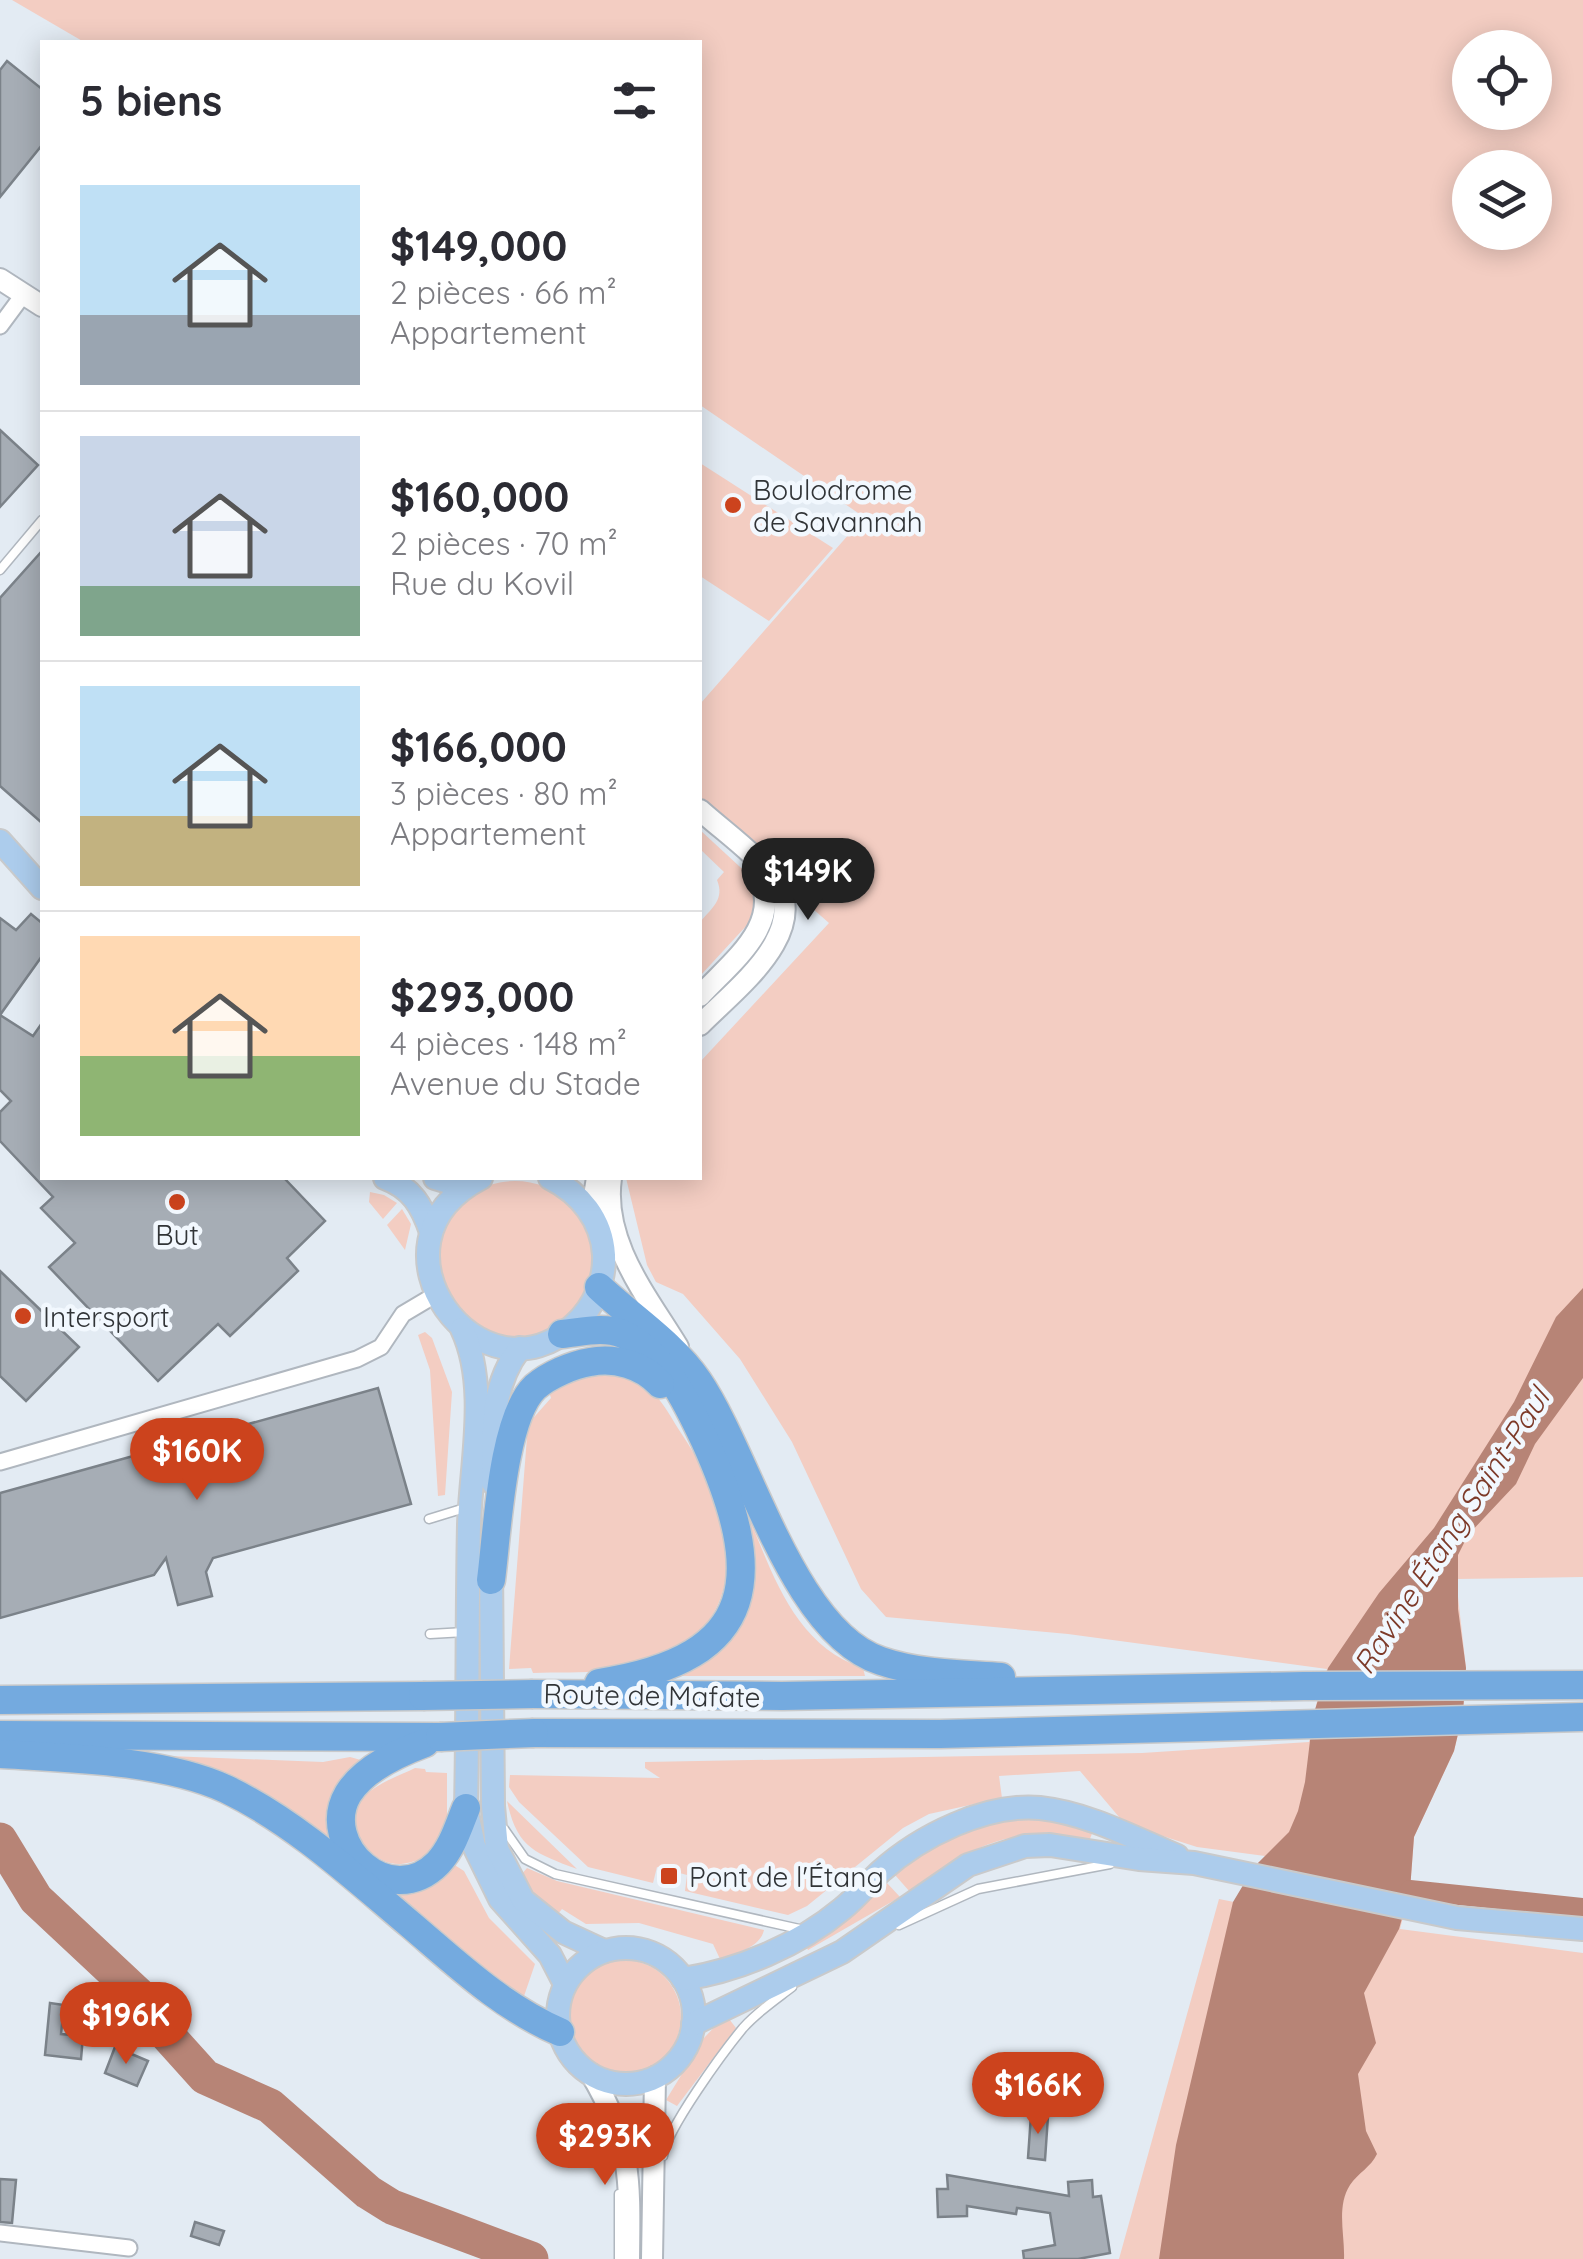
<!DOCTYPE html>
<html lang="fr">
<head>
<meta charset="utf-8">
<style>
  body { margin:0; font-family:Quicksand,sans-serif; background:#f7f7f7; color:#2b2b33; height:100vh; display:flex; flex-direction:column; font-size:38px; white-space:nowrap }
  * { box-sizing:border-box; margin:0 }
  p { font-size:32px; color:#7c7c81 }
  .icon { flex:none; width:55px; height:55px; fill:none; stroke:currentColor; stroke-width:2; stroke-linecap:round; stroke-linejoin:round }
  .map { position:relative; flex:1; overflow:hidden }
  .side { position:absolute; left:40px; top:40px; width:662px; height:1140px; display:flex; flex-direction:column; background:#fff; border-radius:0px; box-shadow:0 5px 25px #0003 }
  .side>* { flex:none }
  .tools { position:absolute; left:1452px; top:30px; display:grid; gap:20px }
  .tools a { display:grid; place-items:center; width:100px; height:100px; border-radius:50%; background:#fff; box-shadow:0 5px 25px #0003; font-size:50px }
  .price { position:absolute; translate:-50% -85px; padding:0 22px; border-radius:35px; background:#cc431d; color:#fff; font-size:32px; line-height:65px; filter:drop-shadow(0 2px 5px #0008) }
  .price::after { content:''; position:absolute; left:50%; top:60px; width:30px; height:22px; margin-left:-15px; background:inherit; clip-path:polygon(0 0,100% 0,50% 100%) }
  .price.on { background:#222; color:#fff }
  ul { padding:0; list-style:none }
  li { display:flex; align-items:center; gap:30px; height:250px; padding:0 40px }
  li+li { border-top:2px solid #e1e1e2 }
  li span { display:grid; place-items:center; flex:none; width:280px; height:200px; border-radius:0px; color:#555 }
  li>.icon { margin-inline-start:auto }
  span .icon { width:120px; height:120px; fill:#fffc; stroke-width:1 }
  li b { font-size:42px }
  h2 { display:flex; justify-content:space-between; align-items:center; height:120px; padding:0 40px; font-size:42px }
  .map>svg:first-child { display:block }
  .green { fill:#f3cdc2; fill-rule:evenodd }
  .water { fill:#b78476 }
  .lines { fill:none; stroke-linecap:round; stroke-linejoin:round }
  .canal { stroke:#b78476; stroke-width:20 }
  .river { stroke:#b78476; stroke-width:35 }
  .building { fill:#a6adb5; stroke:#7b8289; stroke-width:2.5 }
  .lane-casing { stroke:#b0b7bf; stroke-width:11 }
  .street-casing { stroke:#b0b7bf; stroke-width:19 }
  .secondary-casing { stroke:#b0b7bf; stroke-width:24 }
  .primary-casing { stroke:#c9cacb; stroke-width:26 }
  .highway-casing { stroke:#c9cacb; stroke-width:31 }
  .lane { stroke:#fff; stroke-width:8 }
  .street { stroke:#fff; stroke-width:15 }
  .secondary { stroke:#fff; stroke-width:20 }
  .primary { stroke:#acccec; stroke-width:22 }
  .highway { stroke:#74aadf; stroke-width:28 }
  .highway-bridge-casing { stroke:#c9cacb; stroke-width:31; stroke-linecap:butt }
  .highway-bridge { stroke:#74aadf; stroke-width:28 }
  .poi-dot { fill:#cc431d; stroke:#f2f8fe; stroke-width:4 }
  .labels { text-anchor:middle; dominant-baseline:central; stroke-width:9; stroke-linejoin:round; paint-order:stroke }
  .poi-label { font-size:28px; fill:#313437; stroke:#f2f8fe; text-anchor:start }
  .street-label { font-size:28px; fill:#313437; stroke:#f2f8fe }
  .water-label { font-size:30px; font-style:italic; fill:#7d3a29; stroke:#f2f8fe }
</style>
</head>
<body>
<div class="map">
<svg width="1583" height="2259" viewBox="0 0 1583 2259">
  <rect width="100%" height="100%" fill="#e3ebf3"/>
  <g class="green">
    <path d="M 12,0 L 1583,0 L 1583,1577 L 1456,1579 L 1466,1668 L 1463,1713 L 1454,1751 L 1414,1837 L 1410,1890 L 1400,1929 L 1583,1953 L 1583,2259 L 1119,2259 L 1219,1899 L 1234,1902 L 1254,1867 L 1265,1856 L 1197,1847 L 1125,1824 L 1080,1771 L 999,1776 L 1002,1798 L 929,1814 L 903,1828 L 807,1906 L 788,1915 L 685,1891 L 687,1875 L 657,1867 L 653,1883 L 588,1867 L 519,1802 L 509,1787 L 510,1775 L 660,1778 L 645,1768 L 645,1762 L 1142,1753 L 1309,1742 L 1319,1691 L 1327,1669 L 1068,1634 L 886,1617 L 861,1589 L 792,1442 L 740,1359 L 683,1294 L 656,1282 L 647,1265 L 626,1178 L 700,1178 L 700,1062 L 829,923 L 700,810 L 700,704 L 864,517 L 700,405 L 700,42 L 84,42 ZM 1470,48 L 1535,48 L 1535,112 L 1470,112 ZM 1470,168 L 1535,168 L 1535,232 L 1470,232 Z"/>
    <path d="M 700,463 L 833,548 L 769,621 L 700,576 Z"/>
    <path d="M 700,830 L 752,878 L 760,911 L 700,976 L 700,922 C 712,908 725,899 717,880 L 724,872 L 700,849 Z"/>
    <circle cx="515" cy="1259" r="78"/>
    <path d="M 370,1192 L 384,1195 L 397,1203 L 383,1219 L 369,1202 Z"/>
    <path d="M 402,1209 L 411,1224 L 405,1250 L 387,1225 Z"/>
    <path d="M 425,1332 L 432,1338 L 452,1392 L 445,1495 L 438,1496 L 430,1370 L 418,1335 Z"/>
    <path d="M 623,1373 C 633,1380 646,1386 655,1395 C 665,1405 673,1421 681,1433 C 726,1499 759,1599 676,1651 C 635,1677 580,1671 533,1673 L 531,1668 L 509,1669 L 528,1424 L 551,1398 L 548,1389 L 569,1375 Z"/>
    <path d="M 747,1513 C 772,1572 794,1646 863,1668 L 865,1676 L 682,1676 L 680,1671 L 751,1587 L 753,1555 Z"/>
    <path d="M 169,1756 L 323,1762 L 350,1757 L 368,1762 L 335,1843 L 169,1762 Z"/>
    <path d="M 415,1768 L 425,1769 L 426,1772 L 447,1773 L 447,1823 L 438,1838 L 439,1850 C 427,1856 414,1863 401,1864 C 373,1866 343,1829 360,1802 C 371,1785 397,1777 415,1768 Z"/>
    <path d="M 507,1801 L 577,1869 C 535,1853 517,1848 507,1801 Z"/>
    <path d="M 994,1818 L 1056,1818 L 1093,1831 L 1088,1844 C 1070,1841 1051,1836 1033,1836 C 987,1835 945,1866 910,1892 L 895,1875 L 922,1852 Z"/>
    <path d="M 453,1864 L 464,1871 L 489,1918 L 535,1964 L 523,1999 L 380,1886 Z"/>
    <path d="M 527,1868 L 557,1881 L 764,1930 C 760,1948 736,1953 720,1959 L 713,1944 L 639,1923 L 586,1924 L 562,1909 L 556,1916 L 531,1893 L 521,1875 Z"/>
    <path d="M 887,1883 L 900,1897 L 808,1950 L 806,1946 L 847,1920 Z"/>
    <circle cx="624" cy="2017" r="57"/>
    <path d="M 726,2015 L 736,2028 L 677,2106 L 666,2100 L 704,2038 Z"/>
  </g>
  <path class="water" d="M 1583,1288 L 1583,1378 L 1535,1444 L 1516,1484 L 1468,1535 L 1458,1555 L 1458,1609 L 1466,1668 L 1463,1713 L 1454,1751 L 1414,1837 L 1410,1890 L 1399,1929 L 1364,1993 L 1376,2043 L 1358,2074 L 1366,2131 L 1377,2154 C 1371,2167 1358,2173 1350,2185 C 1336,2207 1345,2235 1344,2259 L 1159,2259 L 1176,2145 L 1233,1902 L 1254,1867 L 1289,1832 L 1298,1811 L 1305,1782 L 1313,1716 L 1328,1668 L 1379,1593 L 1434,1528 L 1514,1402 L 1556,1317 Z"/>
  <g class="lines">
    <path class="canal" d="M 1410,1890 L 1583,1908"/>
    <path class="river" d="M 0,1840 L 36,1899 L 144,2000 L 160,2027 L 205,2077 L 270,2106 L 368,2192 L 392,2207 L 531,2259"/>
  </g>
  <g class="building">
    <path d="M 7,61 L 42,89 L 42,145 L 0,197 L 0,70 Z"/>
    <path d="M 0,430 L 38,465 L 0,507 Z"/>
    <path d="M 42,551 L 42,823 L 0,786 L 0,598 Z"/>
    <path d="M 31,914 L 42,923 L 42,956 L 0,1015 L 0,918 L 16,930 Z"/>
    <path d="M 0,1015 L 33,1036 L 42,1023 L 42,1178 L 284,1178 L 325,1221 L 287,1258 L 298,1271 L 230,1336 L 218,1324 L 158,1381 L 49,1267 L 75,1243 L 41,1208 L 53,1197 L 0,1141 L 0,1112 L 11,1101 L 0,1090 Z"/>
    <path d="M 0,1271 L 79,1347 L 26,1401 L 0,1376 Z"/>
    <path d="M 378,1388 L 411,1504 L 213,1558 L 206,1572 L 212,1596 L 197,1600 L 178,1605 L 166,1558 L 154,1575 L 0,1618 L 0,1493 Z"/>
    <path d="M 50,2003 L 64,2005 L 61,2034 L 83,2036 L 81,2059 L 45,2055 Z"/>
    <path d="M 115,2047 L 148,2061 L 137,2086 L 105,2073 Z"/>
    <path d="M 1031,2115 L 1048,2116 L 1045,2160 L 1028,2158 Z"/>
    <path d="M 947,2175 L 1069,2196 L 1068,2182 L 1092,2180 L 1093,2197 L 1101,2196 L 1110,2253 L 1078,2259 L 1024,2259 L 1023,2251 L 1055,2245 L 1050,2213 L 1017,2208 L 1016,2214 L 967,2206 L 967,2216 L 938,2217 L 937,2189 L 948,2189 Z"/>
    <path d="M 0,2179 L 16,2180 L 12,2223 L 0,2222 Z"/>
    <path d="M 195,2222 L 224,2231 L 219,2245 L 191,2236 Z"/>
  </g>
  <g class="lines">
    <defs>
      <g id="lane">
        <path d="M 0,570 L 42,520"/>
        <path d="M 429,1519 L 468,1507"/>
        <path d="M 430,1634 L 465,1632"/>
        <path d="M 504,1829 L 525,1859 L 555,1874 L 804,1930"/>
        <path d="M 899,1925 L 978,1889 L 1110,1864"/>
        <path d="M 663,2156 C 666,2130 724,2051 743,2028 C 757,2012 775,2000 792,1987"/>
        <path d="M 619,2259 L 619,2194"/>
      </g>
      <g id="street">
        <path d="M 0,326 L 23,295"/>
        <path d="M 0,1462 L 357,1359 L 381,1347 L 403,1314 L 435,1295"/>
        <path d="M 0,2233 L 129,2248"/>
      </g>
      <g id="secondary">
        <path d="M 0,279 L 42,306"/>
        <path d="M 700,810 C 721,829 753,852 770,873 C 818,929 735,989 700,1025"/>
        <path d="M 700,996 C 731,962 786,923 757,872"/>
        <path d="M 611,1178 C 602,1242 647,1296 678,1347"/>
        <path d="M 591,1214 L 597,1178"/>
        <path d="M 591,2074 C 632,2143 630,2181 629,2259"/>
        <path d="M 652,2259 L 655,2077"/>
      </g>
      <g id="primary">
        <path d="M 0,841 L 42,888"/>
        <path d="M 385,1178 C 412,1188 422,1206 431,1232"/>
        <path d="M 435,1178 L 465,1187"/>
        <path d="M 481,1178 C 355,1243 481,1412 575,1324 C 594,1307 605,1281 604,1255 C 602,1220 580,1193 550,1178"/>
        <path d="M 462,1329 C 489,1386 471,1463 469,1525 C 467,1619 468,1714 466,1808 L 474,1846 L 500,1899 L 550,1955 L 565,1984"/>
        <path d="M 493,1483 C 494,1435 489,1388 520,1348"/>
        <path d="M 491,1565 L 493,1806 L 497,1849 L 523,1900 L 563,1932 L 604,1951"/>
        <circle cx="626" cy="2016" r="68"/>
        <path d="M 683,1979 C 738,1971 799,1945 842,1909 C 856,1898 867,1884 880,1872 C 920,1836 986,1803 1040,1808 C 1087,1813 1134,1838 1177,1856"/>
        <path d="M 693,2024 L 842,1952 L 968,1865 L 1025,1846 L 1050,1845 L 1139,1859 L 1194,1863 L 1457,1918 L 1583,1929"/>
      </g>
      <g id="highway">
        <path d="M 599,1287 C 632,1318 672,1343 698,1381 C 749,1456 792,1632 881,1661 C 919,1674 961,1674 1001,1677"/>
        <path d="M 562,1334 C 582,1332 604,1326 623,1334 C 664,1354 687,1402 705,1441 C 765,1574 762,1658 599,1683"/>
        <path d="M 491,1580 C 497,1535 502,1418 535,1387 C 549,1375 572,1365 590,1362 C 615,1357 643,1365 660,1384"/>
        <path d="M 533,1694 L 782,1696 L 1304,1686 L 1583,1685"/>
        <path d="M 0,1700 L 423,1696"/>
        <path d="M 534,1733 L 940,1734 L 1583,1717"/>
        <path d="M 0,1735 L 440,1737"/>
        <path d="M 425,1743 C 398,1753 364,1768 348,1794 C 318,1845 390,1912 438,1863 C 452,1848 458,1828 466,1808"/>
        <path d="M 0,1754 C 69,1758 163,1760 226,1789 C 295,1822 354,1877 411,1925 C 458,1965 502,2007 560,2032"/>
      </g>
    </defs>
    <use href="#lane" class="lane-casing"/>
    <use href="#street" class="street-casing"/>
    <use href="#secondary" class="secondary-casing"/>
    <use href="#primary" class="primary-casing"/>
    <use href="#highway" class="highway-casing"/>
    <use href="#lane" class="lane"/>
    <use href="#street" class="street"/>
    <use href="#secondary" class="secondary"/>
    <use href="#primary" class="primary"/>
    <use href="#highway" class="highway"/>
    <defs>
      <g id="highway-bridge">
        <path d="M 423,1696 L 533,1694"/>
        <path d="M 440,1737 L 534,1733"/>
      </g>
    </defs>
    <use href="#highway-bridge" class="highway-bridge-casing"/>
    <use href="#highway-bridge" class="highway-bridge"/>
  </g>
  <g class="poi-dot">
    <circle cx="733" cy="505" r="10"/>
    <circle cx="177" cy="1202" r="10"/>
    <circle cx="23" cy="1316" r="10"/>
    <rect x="659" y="1866" width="20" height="20" rx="5"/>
  </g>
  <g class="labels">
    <g class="poi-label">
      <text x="753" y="489">Boulodrome<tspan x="753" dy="32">de Savannah</tspan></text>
      <text x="177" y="1234" text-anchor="middle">But</text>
      <text x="43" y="1316">Intersport</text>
      <text x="689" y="1876">Pont de l'Étang</text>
    </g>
    <g class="street-label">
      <text transform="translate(652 1695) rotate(1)">Route de Mafate</text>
    </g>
    <g class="water-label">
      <text transform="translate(1451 1531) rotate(-57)">Ravine Étang Saint-Paul</text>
    </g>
  </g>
</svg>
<div class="tools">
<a><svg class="icon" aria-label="locate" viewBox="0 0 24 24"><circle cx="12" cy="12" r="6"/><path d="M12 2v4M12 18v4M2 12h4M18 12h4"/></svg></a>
<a><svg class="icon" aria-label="layers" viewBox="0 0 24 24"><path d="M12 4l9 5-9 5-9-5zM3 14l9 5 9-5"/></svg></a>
</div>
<b class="price on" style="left:808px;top:923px">$149K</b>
<b class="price" style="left:197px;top:1503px">$160K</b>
<b class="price" style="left:126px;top:2067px">$196K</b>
<b class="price" style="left:1038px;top:2137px">$166K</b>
<b class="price" style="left:605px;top:2188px">$293K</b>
<section class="side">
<h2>5 biens<svg class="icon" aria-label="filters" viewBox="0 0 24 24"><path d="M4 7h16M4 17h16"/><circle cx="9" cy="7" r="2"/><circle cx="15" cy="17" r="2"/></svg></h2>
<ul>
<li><span style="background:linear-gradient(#bfe0f5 65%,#9aa5b1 0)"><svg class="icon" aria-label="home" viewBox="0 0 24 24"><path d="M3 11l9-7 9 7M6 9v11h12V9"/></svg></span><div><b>$149,000</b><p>2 pièces · 66 m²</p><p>Appartement</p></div></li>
<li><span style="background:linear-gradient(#c9d6e8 75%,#7fa58c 0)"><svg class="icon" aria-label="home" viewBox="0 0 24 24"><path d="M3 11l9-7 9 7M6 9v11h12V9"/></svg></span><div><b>$160,000</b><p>2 pièces · 70 m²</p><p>Rue du Kovil</p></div></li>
<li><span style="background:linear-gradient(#bfe0f5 65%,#c2b280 0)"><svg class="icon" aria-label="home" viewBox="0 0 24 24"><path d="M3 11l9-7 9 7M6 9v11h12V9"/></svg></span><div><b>$166,000</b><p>3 pièces · 80 m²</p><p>Appartement</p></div></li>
<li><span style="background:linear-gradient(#ffd9b3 60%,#8fb573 0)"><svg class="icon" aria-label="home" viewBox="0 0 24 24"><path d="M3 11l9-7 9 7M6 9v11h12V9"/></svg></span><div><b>$293,000</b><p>4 pièces · 148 m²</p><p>Avenue du Stade</p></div></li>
</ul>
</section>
</div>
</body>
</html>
